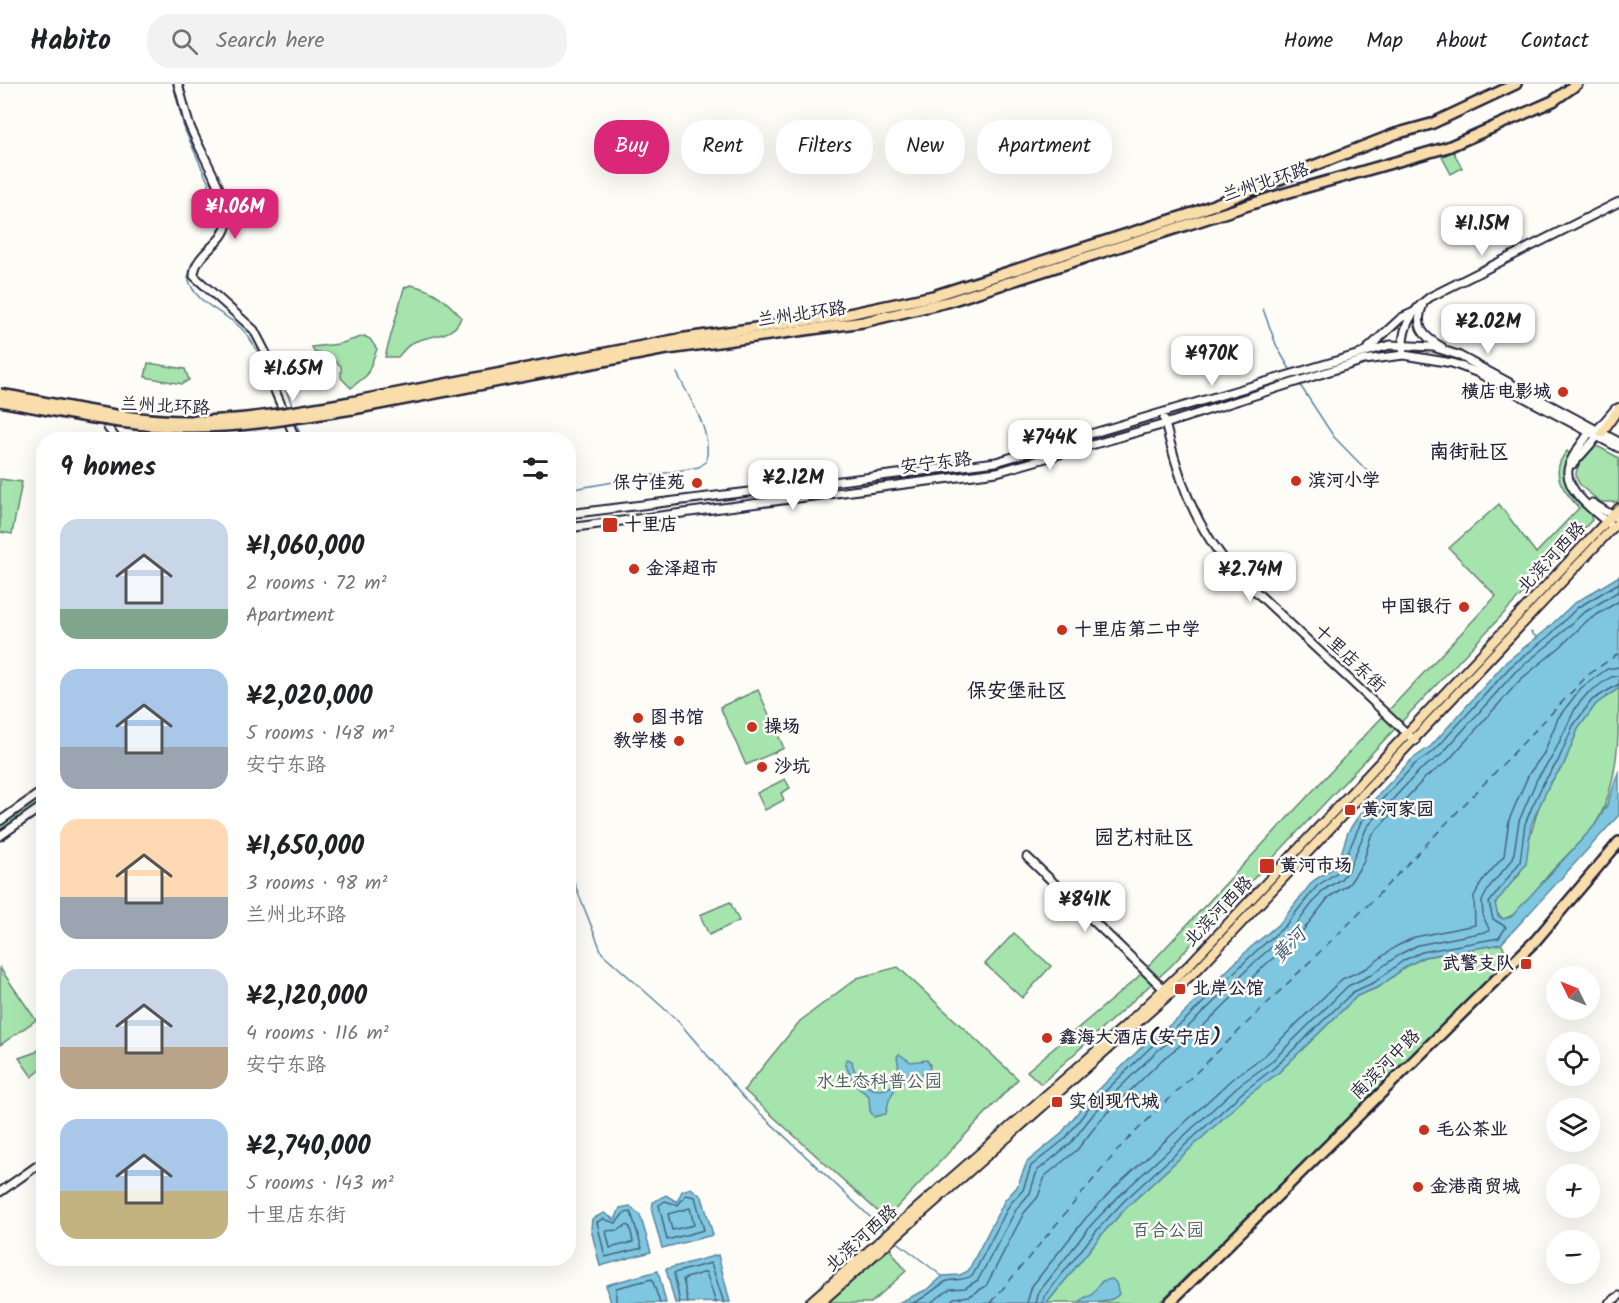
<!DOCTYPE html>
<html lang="en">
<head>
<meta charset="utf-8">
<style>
  body { margin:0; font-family:Kalam,"LXGW WenKai TC",sans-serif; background:#f2f2f2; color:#202124; height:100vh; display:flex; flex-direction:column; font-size:22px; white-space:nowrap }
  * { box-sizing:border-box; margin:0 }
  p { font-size:20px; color:#757577 }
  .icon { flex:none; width:33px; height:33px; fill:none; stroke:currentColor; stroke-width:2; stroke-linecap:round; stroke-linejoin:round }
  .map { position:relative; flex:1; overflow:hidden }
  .side { position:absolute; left:36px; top:348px; width:540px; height:834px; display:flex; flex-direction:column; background:#fff; border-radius:24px; box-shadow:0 6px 24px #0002 }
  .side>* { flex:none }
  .top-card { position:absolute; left:594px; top:36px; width:570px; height:54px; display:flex; gap:12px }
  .needle { width:39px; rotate:313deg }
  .buttons { position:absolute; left:1546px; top:882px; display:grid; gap:12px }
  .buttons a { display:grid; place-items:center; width:54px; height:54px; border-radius:50%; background:#fff; box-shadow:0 6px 24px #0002; font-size:30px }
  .price { position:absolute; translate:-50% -51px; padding:0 14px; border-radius:12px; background:#fff; color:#222; font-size:20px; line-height:39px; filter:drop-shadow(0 2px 3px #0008) }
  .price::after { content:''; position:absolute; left:50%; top:36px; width:18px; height:14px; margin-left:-9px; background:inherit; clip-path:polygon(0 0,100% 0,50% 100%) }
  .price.current { background:#db2777; color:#fff }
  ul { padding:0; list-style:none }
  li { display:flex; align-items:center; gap:18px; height:150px; padding:0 24px }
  li span { display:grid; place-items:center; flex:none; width:168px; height:120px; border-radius:18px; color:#555 }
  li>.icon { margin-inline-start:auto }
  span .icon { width:72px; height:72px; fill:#fffc; stroke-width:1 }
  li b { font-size:26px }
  h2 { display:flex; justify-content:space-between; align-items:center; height:72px; padding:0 24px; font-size:26px }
  .chip { padding:0 21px; border-radius:24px; background:#fff; box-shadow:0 6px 24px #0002; font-size:21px; line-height:54px }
  .chip.current { background:#db2777; color:#fff }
  header { display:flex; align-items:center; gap:36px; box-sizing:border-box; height:84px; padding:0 30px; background:#fff; border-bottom:2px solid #e0e0e0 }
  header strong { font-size:28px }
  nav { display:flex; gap:33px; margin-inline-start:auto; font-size:21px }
  .search { width:420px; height:54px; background:#f2f2f2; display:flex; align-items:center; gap:15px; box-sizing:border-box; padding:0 21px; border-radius:24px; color:#757577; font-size:22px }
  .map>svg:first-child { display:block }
  .green { fill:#a5e4ac; stroke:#648374; stroke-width:1.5 }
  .water { fill:#7fc7e0; stroke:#5a859e; stroke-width:1.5 }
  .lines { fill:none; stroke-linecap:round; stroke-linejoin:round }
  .shore { stroke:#47647d; stroke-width:1.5 }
  .stream { stroke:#5a859e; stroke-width:1.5 }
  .ferry { stroke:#435c75; stroke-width:1.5; stroke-dasharray:8 6; stroke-linecap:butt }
  .secondary-casing { stroke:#22223b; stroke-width:11 }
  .primary-casing { stroke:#22223b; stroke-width:12 }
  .highway-casing { stroke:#22223b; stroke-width:14 }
  .secondary { stroke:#fdfcf7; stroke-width:7 }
  .primary { stroke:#f9deab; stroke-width:8 }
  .highway { stroke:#f9deab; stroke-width:9 }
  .highway-bridge-casing { stroke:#22223b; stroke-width:14; stroke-linecap:butt }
  .highway-bridge { stroke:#f9deab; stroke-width:9 }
  .poi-dot { fill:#c8321e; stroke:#fdfcf7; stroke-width:2 }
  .labels { text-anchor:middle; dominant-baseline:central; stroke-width:5; stroke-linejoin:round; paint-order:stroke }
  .street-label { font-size:18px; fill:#22223b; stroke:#fdfcf7 }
  .poi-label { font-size:18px; font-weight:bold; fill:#22223b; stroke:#fdfcf7; text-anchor:start }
  .park-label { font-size:18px; fill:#495c5d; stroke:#fdfcf7 }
  .neighbourhood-label { font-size:20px; font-weight:bold; fill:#22223b; stroke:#fdfcf7 }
  .water-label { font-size:20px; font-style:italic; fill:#435c75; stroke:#fdfcf7 }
</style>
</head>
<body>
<header>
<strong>Habito</strong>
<div class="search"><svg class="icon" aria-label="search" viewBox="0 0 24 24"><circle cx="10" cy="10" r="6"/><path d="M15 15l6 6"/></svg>Search here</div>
<nav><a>Home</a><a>Map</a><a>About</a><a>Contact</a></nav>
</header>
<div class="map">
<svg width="1619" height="1219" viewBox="0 0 1619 1219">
  <rect width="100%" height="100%" fill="#fdfcf7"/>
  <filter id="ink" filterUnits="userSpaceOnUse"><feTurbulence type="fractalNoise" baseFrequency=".0167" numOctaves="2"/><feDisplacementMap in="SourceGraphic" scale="12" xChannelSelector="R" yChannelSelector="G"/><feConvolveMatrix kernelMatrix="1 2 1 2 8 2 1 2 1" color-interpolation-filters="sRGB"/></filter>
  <g filter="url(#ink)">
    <g class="green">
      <path d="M 1453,67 L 1462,84 L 1451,90 L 1442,73 Z"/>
      <path d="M 410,201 C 433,205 446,216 461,233 C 455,255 428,250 412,259 C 407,262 402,268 398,273 L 385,273 L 404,204 Z"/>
      <path d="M 364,252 L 370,255 L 377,265 L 367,291 L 351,304 L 341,294 L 341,282 L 326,271 L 314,268 L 312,263 L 339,260 Z"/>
      <path d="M 148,279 L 185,285 L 189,296 L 182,300 L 145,293 Z"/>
      <path d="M 1592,363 L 1599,363 L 1619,374 L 1619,415 L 1617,418 L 1601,418 C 1571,396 1568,392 1592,363 Z"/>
      <path d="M 1567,367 L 1570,370 C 1551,408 1586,407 1592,436 L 1170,883 L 1041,1000 L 1027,987 L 1136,895 L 1496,512 L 1449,464 L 1499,420 L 1536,469 L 1579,424 C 1563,406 1548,389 1567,367 Z"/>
      <path d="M 0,395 L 22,398 L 12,450 L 0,448 Z"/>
      <path d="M 1619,604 C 1619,651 1619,701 1595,741 C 1582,758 1565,772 1551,788 C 1537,803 1524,830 1503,835 L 1496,828 L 1495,821 L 1501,810 L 1519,791 L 1538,725 L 1549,701 L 1564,680 L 1578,645 L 1596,620 Z"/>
      <path d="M 758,606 L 784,664 L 746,681 L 720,623 Z"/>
      <path d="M 785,695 L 790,704 L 781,709 L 784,716 L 765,726 L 757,709 Z"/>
      <path d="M 43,711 L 43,717 L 0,748 L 0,742 Z"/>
      <path d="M 730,818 L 739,837 L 709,851 L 700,831 Z"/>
      <path d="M 1014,849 L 1051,882 L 1022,914 L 985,880 Z"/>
      <path d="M 1501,860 L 1511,875 L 1159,1219 L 1047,1219 L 1103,1149 L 1128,1122 L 1247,1012 L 1278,989 L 1357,912 L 1379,903 L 1407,882 L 1424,873 Z"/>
      <path d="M 898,883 L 1018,995 L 886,1135 L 744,1006 L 800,937 L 857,894 Z"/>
      <path d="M 0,884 L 36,936 L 0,961 Z"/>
      <path d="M 43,961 L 43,984 L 32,993 L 19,974 L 36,968 Z"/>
      <path d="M 889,1164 L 906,1187 L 871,1219 L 824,1219 Z"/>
    </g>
    <g class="water">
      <path d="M 1619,492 L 1619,604 L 1596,620 L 1578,645 L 1564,680 L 1549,701 L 1538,725 L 1531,741 L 1526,780 L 1495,820 L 1498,832 L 1503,835 L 1511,833 L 1595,741 L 1607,721 L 1619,686 L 1619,731 L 1501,860 L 1424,873 L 1407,882 L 1379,903 L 1357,912 L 1278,989 L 1247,1012 L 1128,1122 L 1103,1149 L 1047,1219 L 898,1219 L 928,1205 L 943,1192 L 960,1191 L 968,1187 L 1005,1116 L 1017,1103 L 1027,1078 L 1060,1051 L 1086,1018 L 1148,957 L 1179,934 L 1250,864 L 1281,838 L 1313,797 L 1333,784 L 1339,776 L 1348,748 L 1357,734 L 1411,676 L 1431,662 L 1506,578 L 1545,547 L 1573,520 Z"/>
      <path d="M 899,970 L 911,978 L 927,976 L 930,981 L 929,988 L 905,996 L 896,1003 L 889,1016 L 886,1030 L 874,1033 L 870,1027 L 869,1012 L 853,1000 L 845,978 L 847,975 L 852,977 C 857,1016 908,1016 897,973 Z"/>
      <path d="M 691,1104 L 702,1113 L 713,1151 L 662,1164 L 652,1128 L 653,1118 L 666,1111 L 677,1118 L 682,1107 Z"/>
      <path d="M 630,1122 L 640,1131 L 651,1168 L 600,1182 L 591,1145 L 592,1135 L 604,1129 L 615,1136 L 620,1124 Z"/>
      <path d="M 718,1171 L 730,1218 L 675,1219 L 666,1185 Z"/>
      <path d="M 658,1187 L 666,1219 L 611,1219 L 606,1201 Z"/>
      <path d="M 1112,1195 L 1116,1199 L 1119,1210 C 1112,1219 1093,1219 1080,1219 L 1084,1214 L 1092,1211 L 1102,1197 Z"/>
    </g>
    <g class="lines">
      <g class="shore">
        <path d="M 686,1111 L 695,1113 L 704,1146 L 667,1156 L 659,1121 L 665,1117 L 678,1121 Z"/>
        <path d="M 690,1124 L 694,1141 L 672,1146 L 668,1130 Z"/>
        <path d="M 631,1128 L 642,1164 L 605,1173 L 597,1138 L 603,1135 L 616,1139 L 624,1129 Z"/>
        <path d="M 626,1141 L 630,1143 L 633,1158 L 610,1164 L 606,1147 L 619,1146 Z"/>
        <path d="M 616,1219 L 616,1204 L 652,1195 L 660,1219"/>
        <path d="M 680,1219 L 674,1189 L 711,1179 L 724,1219"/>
        <path d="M 688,1219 L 683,1195 L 706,1188 L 716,1219"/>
        <path d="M 913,1219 C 925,1214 934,1205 945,1198 C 953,1194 963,1198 973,1191 L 1010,1120 L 1023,1106 L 1031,1082 L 1065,1055 L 1090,1022 L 1152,962 L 1183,938 L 1254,869 L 1285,842 L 1317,802 L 1336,789 L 1343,780 L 1361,738 L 1415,680 L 1435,666 L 1510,583 L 1549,552 L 1577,524 L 1619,499"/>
        <path d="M 930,1219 L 950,1205 L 965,1204 L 978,1196 L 1017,1124 L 1030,1109 L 1037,1087 L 1070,1060 L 1095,1028 L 1157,967 L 1188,943 L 1259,874 L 1291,847 L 1322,807 L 1341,795 L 1349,785 L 1367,743 L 1420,686 L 1440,672 L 1515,588 L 1553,557 L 1582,530 L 1619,507"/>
        <path d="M 948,1219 L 954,1214 L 970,1212 L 986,1202 L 1024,1129 L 1038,1113 L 1045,1092 L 1077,1066 L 1102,1034 L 1164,974 L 1195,950 L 1265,881 L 1297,854 L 1329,813 L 1349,800 L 1363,779 L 1371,752 L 1426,693 L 1447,678 L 1521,595 L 1559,564 L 1587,537 L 1619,517"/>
        <path d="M 1027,1219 L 1032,1202 L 1085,1135 L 1112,1106 L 1232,995 L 1264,972 L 1342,895 L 1367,884 L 1395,863 L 1415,853 L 1475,841 L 1474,812 L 1483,796 L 1504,772 L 1509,736 L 1517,717 L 1529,690 L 1544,669 L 1558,634 L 1581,604 L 1607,585 L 1619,583"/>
        <path d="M 1036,1219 L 1039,1208 L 1092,1140 L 1119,1112 L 1238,1002 L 1270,979 L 1348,902 L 1371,891 L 1400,870 L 1418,861 L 1490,847 L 1483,832 L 1482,817 L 1490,802 L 1513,775 L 1519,737 L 1537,695 L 1552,673 L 1576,623 L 1588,609 L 1611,593 L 1619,592"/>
        <path d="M 1043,1219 L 1044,1213 L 1098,1145 L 1124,1117 L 1243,1008 L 1274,984 L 1353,908 L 1375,898 L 1404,876 L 1422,868 L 1499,854 L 1506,843 L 1493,835 L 1489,819 L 1520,778 L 1525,740 L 1532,723 L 1544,698 L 1558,677 L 1573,642 L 1592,616 L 1619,600"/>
      </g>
      <g class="stream">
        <path d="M 173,0 L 184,44 L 220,125 L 223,137 L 216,153"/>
        <path d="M 192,182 L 188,193 C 194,220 223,227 241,244 C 253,255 258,271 267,284"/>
        <path d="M 1263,225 L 1277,263 L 1291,287"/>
        <path d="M 274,288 L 280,290 L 293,324"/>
        <path d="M 1300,301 L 1334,353 L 1375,395"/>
        <path d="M 296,338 L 302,356"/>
        <path d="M 568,406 L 699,383 L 706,378 C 713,347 690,316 677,289"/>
        <path d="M 1531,548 L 1537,554"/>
        <path d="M 568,783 L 602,869 L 677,936 L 744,1014 L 885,1147"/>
        <path d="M 896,1157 L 942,1192"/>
      </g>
      <path class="ferry" d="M 991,1219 L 1122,1061 L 1376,813 L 1588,591 L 1619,569"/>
      <defs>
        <g id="secondary">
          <path d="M 178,0 C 182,13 185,27 189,40 C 198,64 231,117 227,139 C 224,161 194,169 194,192 L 254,246 L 270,277 L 270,295 L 296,356"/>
          <path d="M 1423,220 C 1414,242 1422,252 1442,263"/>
          <path d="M 1403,265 C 1402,243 1412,226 1430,213 L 1619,118"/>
          <path d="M 1364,268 L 1401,234 L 1412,229"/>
          <path d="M 1164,335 C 1179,395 1194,444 1236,489 L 1415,657"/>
          <path d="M 108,344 L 117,356"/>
          <path d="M 1597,346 L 1615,325"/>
          <path d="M 1589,349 C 1582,360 1570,373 1568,386 C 1565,408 1598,430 1613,443"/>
          <path d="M 1573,380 L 1597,353"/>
          <path d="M 1592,419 L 1615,433"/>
          <path d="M 568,430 L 996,378 L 1390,261 L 1433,263 L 1458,271 L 1619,358"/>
          <path d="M 568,444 L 997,388 L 1165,340 L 1364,276 L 1404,271 L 1452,279 L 1476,288 L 1619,364"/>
          <path d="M 0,737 L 44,706"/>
          <path d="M 0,752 L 44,721"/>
          <path d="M 1027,773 L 1167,908"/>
          <path d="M 0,1108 L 44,1077"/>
          <path d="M 1609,1219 L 1619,1212"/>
        </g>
        <g id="primary">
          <path d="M 1602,349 L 1619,324"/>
          <path d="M 809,1219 L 1125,942 L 1190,880 L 1619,424"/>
          <path d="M 820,1219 L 1198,885 L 1619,437"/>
        </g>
        <g id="highway">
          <path d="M 351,318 L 679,255 L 839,232 L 933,212 L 1193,129 L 1395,50 L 1431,40 L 1516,0"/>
          <path d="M 353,325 L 661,266 L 863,238 L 947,218 L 1286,109 L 1448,63 L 1553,17 L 1577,0"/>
          <path d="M 1169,1219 L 1536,856 L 1619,758"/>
        </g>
      </defs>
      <use href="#secondary" class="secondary-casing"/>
      <use href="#primary" class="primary-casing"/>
      <use href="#highway" class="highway-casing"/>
      <use href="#secondary" class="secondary"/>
      <use href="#primary" class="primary"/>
      <use href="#highway" class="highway"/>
      <defs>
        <g id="highway-bridge">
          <path d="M 0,310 C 63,321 127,337 191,337 C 245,337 298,327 351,318"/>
          <path d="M 0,317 C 64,328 129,344 194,343 C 248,343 300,333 353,325"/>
        </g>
      </defs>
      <use href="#highway-bridge" class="highway-bridge-casing"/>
      <use href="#highway-bridge" class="highway-bridge"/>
    </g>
  </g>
  <g class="poi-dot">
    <circle cx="1563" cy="308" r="6"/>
    <circle cx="1296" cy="397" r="6"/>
    <circle cx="697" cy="399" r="6"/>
    <rect x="602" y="433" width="16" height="16" rx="3"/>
    <circle cx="634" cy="485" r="6"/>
    <circle cx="1464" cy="523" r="6"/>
    <circle cx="1062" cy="546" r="6"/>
    <circle cx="638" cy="634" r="6"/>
    <circle cx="752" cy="643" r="6"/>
    <circle cx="679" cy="657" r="6"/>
    <circle cx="762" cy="683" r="6"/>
    <rect x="1344" y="720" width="12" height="12" rx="3"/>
    <rect x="1259" y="774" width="16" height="16" rx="3"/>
    <rect x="1520" y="874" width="12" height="12" rx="3"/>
    <rect x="1174" y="899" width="12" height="12" rx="3"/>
    <circle cx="1047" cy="954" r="6"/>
    <rect x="1051" y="1012" width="12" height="12" rx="3"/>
    <circle cx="1424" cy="1046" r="6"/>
    <circle cx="1418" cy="1103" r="6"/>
  </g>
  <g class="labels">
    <g class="street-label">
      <text transform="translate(1266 99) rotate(-18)">兰州北环路</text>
      <text transform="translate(802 231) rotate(-8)">兰州北环路</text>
      <text transform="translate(165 323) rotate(3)">兰州北环路</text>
      <text transform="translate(936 380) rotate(-7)">安宁东路</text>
      <text transform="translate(1552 474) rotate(-47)">北滨河西路</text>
      <text transform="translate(1349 575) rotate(43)">十里店东街</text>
      <text transform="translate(1219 828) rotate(-46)">北滨河西路</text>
      <text transform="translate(1386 981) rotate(-45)">南滨河中路</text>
      <text transform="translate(862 1155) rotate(-42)">北滨河西路</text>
    </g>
    <g class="poi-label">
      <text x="1551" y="308" text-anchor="end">横店电影城</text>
      <text x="1308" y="397">滨河小学</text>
      <text x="685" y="399" text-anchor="end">保宁佳苑</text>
      <text x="624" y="441">十里店</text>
      <text x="646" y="485">金泽超市</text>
      <text x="1452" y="523" text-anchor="end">中国银行</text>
      <text x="1074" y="546">十里店第二中学</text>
      <text x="650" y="634">图书馆</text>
      <text x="764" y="643">操场</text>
      <text x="667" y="657" text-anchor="end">教学楼</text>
      <text x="774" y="683">沙坑</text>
      <text x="1362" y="726">黄河家园</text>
      <text x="1280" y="782">黄河市场</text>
      <text x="1514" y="880" text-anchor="end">武警支队</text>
      <text x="1192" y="905">北岸公馆</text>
      <text x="1059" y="954">鑫海大酒店(安宁店)</text>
      <text x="1069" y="1018">实创现代城</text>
      <text x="1436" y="1046">毛公茶业</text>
      <text x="1430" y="1103">金港商贸城</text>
    </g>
    <g class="park-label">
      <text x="879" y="998">水生态科普公园</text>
      <text x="1168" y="1147">百合公园</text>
    </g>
    <g class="neighbourhood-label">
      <text x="1469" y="369">南街社区</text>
      <text x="1017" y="608">保安堡社区</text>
      <text x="1144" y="755">园艺村社区</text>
    </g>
    <g class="water-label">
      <text transform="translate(1290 862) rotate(-46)">黄河</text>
    </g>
  </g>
</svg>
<div class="buttons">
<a><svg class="needle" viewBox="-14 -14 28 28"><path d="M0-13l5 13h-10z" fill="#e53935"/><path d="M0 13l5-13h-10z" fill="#757577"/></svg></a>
<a><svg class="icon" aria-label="locate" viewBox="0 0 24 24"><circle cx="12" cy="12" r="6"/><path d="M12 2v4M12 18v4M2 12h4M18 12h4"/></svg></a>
<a><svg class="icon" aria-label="layers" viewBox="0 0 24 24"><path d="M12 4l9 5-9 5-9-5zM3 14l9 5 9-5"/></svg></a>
<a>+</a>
<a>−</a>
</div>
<b class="price current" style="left:235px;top:156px">¥1.06M</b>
<b class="price" style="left:1482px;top:173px">¥1.15M</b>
<b class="price" style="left:1488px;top:271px">¥2.02M</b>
<b class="price" style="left:1212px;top:303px">¥970K</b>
<b class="price" style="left:293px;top:318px">¥1.65M</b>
<b class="price" style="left:1050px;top:387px">¥744K</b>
<b class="price" style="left:793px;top:427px">¥2.12M</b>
<b class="price" style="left:1250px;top:519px">¥2.74M</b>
<b class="price" style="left:1085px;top:849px">¥841K</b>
<div class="top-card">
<a class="chip current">Buy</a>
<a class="chip">Rent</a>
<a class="chip">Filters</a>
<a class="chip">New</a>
<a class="chip">Apartment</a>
</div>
<section class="side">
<h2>9 homes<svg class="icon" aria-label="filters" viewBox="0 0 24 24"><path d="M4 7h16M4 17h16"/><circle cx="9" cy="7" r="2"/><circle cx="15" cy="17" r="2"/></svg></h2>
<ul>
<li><span style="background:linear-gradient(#c9d6e8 75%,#7fa58c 0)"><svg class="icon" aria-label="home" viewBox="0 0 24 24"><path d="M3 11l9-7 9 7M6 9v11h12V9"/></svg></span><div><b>¥1,060,000</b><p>2 rooms · 72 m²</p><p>Apartment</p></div></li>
<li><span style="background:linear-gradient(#a9c7e8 65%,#9aa5b1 0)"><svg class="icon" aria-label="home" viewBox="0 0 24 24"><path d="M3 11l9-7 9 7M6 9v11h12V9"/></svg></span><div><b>¥2,020,000</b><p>5 rooms · 148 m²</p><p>安宁东路</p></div></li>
<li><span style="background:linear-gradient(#ffd9b3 65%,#9aa5b1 0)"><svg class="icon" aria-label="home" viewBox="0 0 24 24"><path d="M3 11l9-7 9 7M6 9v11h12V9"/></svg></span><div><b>¥1,650,000</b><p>3 rooms · 98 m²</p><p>兰州北环路</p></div></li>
<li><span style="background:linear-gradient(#c9d6e8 65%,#b9a48a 0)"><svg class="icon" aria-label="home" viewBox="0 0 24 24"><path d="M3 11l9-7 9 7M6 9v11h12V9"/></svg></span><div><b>¥2,120,000</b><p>4 rooms · 116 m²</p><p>安宁东路</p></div></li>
<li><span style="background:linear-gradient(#a9c7e8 60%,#c2b280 0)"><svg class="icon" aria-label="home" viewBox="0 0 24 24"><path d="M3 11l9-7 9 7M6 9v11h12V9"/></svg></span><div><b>¥2,740,000</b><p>5 rooms · 143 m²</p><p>十里店东街</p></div></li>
</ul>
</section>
</div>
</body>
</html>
